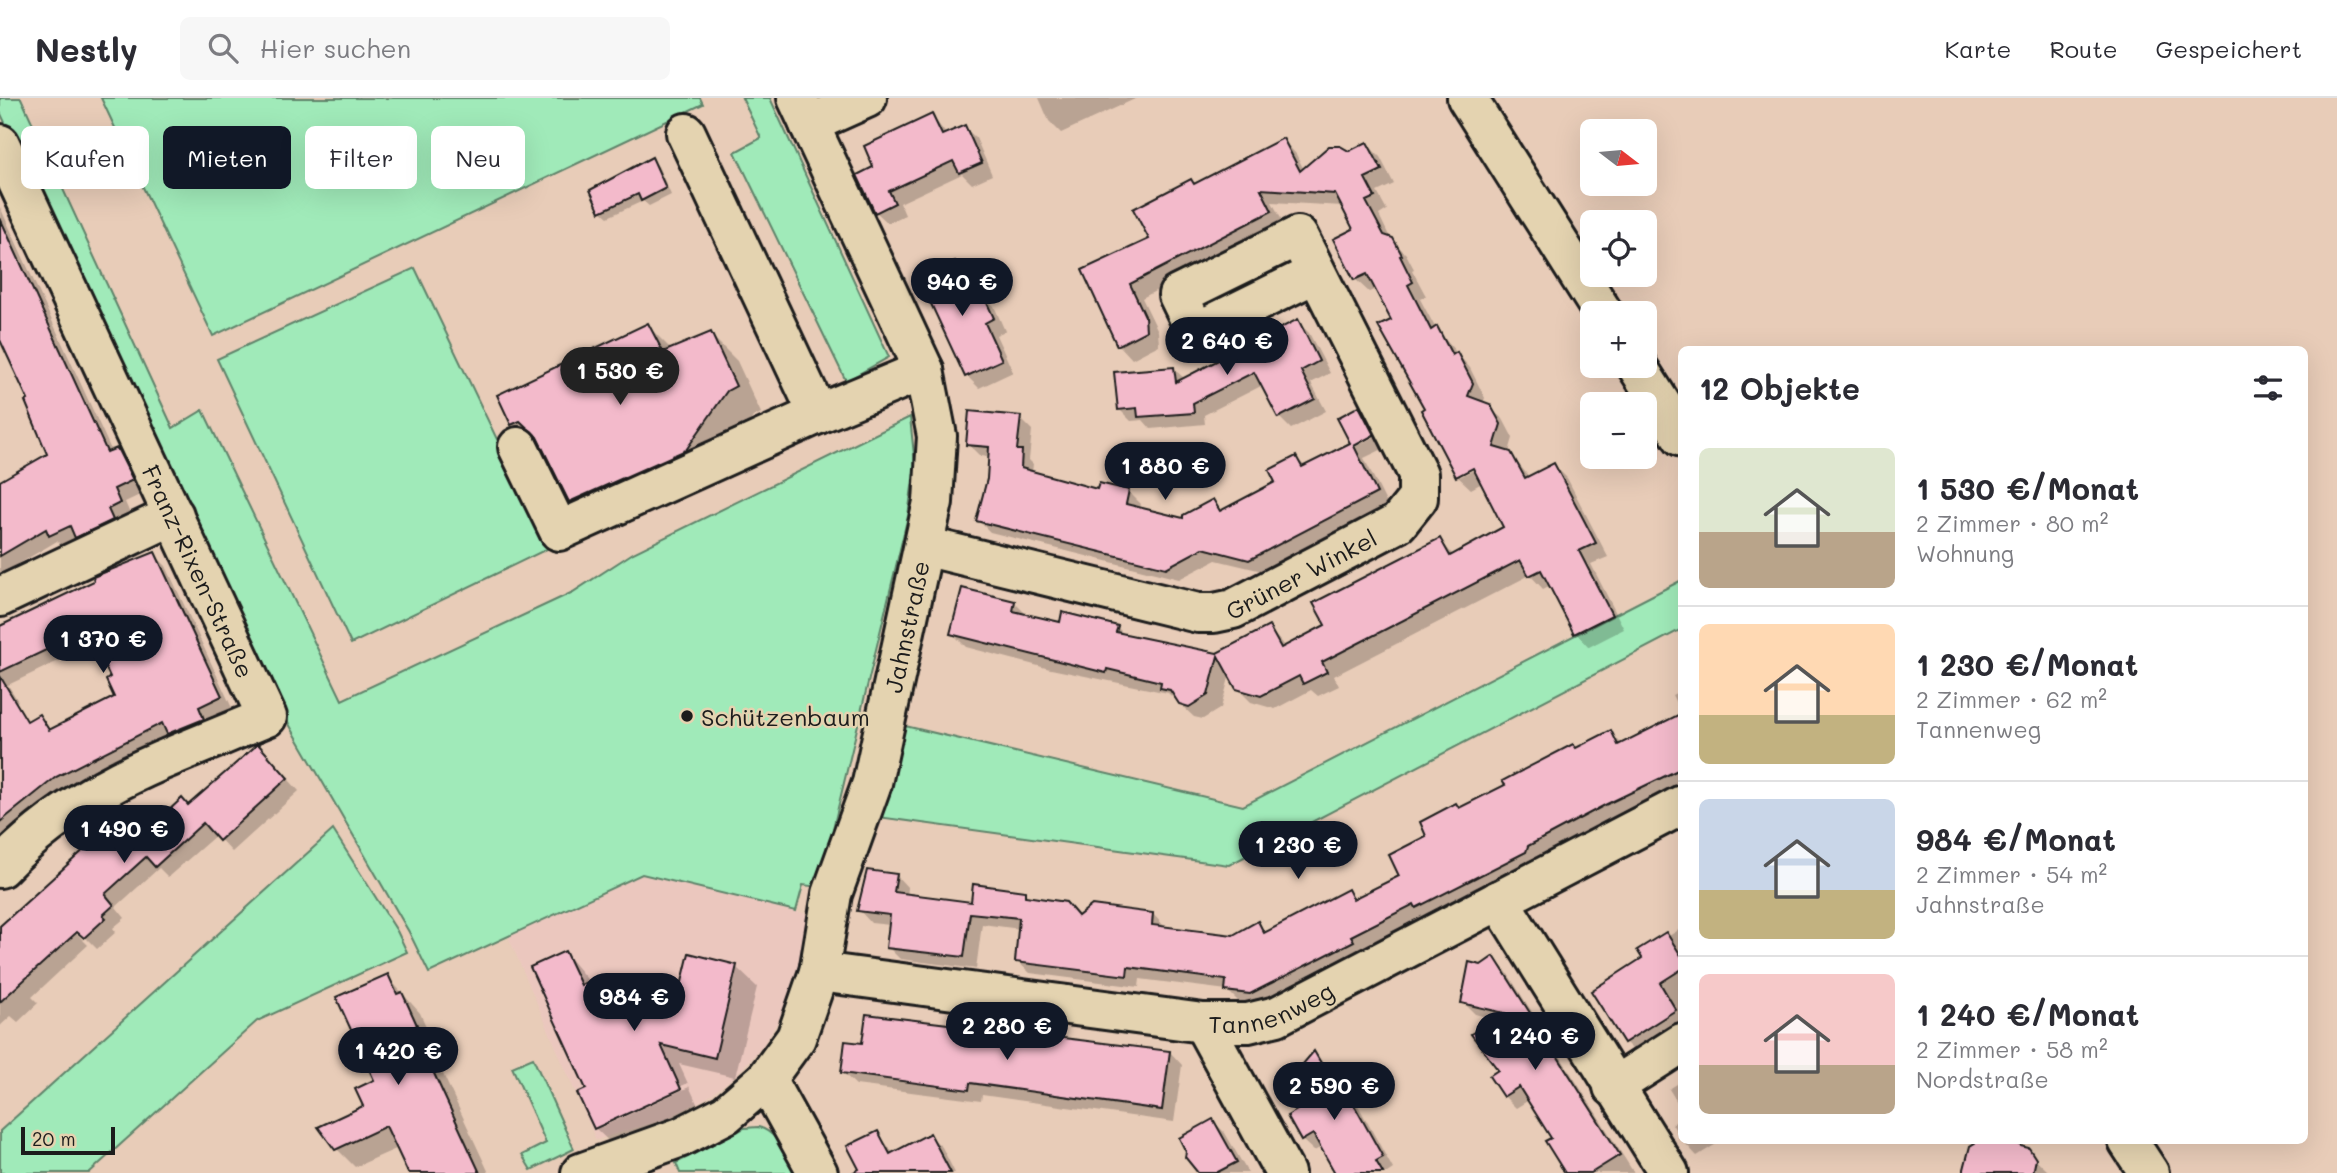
<!DOCTYPE html>
<html lang="de">
<head>
<meta charset="utf-8">
<style>
  body { margin:0; font-family:Mali,sans-serif; background:#f7f7f7; color:#2b2b33; height:100vh; display:flex; flex-direction:column; font-size:26px; white-space:nowrap }
  * { box-sizing:border-box; margin:0 }
  p { font-size:23px; color:#7c7c81 }
  .icon { flex:none; width:38px; height:38px; fill:none; stroke:currentColor; stroke-width:2; stroke-linecap:round; stroke-linejoin:round }
  .map { position:relative; flex:1; overflow:hidden }
  .side { position:absolute; left:1678px; top:248px; width:630px; height:798px; display:flex; flex-direction:column; background:#fff; border-radius:10px; box-shadow:0 7px 28px #0002 }
  .side>* { flex:none }
  .top-card { position:absolute; left:21px; top:28px; width:665px; height:63px; display:flex; gap:14px }
  .needle { width:46px; rotate:106deg }
  .fabs { position:absolute; left:1580px; top:21px; display:grid; gap:14px }
  .fabs a { display:grid; place-items:center; width:77px; height:77px; border-radius:10px; background:#fff; box-shadow:0 7px 28px #0002; font-size:35px }
  .scale { position:absolute; left:21px; bottom:18px; width:94px; box-sizing:border-box; padding-left:7px; border:4px solid #1c1c1c; border-top:0; font-size:19px; line-height:24px; white-space:nowrap; color:#1c1c1c; -webkit-text-stroke:5px #e4d3b0; paint-order:stroke }
  .price { position:absolute; translate:-50% -60px; padding:0 16px; border-radius:24px; background:#111827; color:#fff; font-size:23px; line-height:46px; filter:drop-shadow(0 2px 4px #0008) }
  .price::after { content:''; position:absolute; left:50%; top:42px; width:21px; height:16px; margin-left:-10px; background:inherit; clip-path:polygon(0 0,100% 0,50% 100%) }
  .price.active { background:#222; color:#fff }
  ul { padding:0; list-style:none }
  li { display:flex; align-items:center; gap:21px; height:175px; padding:0 21px }
  li+li { border-top:2px solid #e1e1e2 }
  li span { display:grid; place-items:center; flex:none; width:196px; height:140px; border-radius:10px; color:#555 }
  li>.icon { margin-inline-start:auto }
  span .icon { width:84px; height:84px; fill:#fffc; stroke-width:1 }
  li b { font-size:30px }
  h2 { display:flex; justify-content:space-between; align-items:center; height:84px; padding:0 21px; font-size:30px }
  .tag { padding:0 24px; border-radius:10px; background:#fff; box-shadow:0 7px 28px #0002; font-size:24px; line-height:63px }
  .tag.active { background:#111827; color:#fff }
  header { display:flex; align-items:center; gap:42px; box-sizing:border-box; height:98px; padding:0 35px; background:#fff; border-bottom:2px solid #e1e1e2 }
  header strong { font-size:33px }
  nav { display:flex; gap:38px; margin-inline-start:auto; font-size:24px }
  .search { width:490px; height:63px; background:#f7f7f7; display:flex; align-items:center; gap:18px; box-sizing:border-box; padding:0 24px; border-radius:10px; color:#7c7c81; font-size:26px }
  .map>svg:first-child { display:block }
  .built { fill:#ebc7be }
  .green { fill:#a0eab9; stroke:#5e836a; stroke-width:2 }
  .shadow { fill:#0003; fill-rule:evenodd }
  .building { fill:#f3bacb; stroke:#1c1c1c; stroke-width:2 }
  .lines { fill:none; stroke-linecap:round; stroke-linejoin:round }
  .minor-casing { stroke:#1c1c1c; stroke-width:44 }
  .minor { stroke:#e4d3b0; stroke-width:38 }
  .poi-dot { fill:#1c1c1c; stroke:#e4d3b0; stroke-width:2.5 }
  .labels { text-anchor:middle; dominant-baseline:central; stroke-width:5; stroke-linejoin:round; paint-order:stroke }
  .street-label { font-size:24px; fill:#1c1c1c; stroke:#e4d3b0 }
  .poi-label { font-size:24px; fill:#1c1c1c; stroke:#e4d3b0; text-anchor:start }
</style>
</head>
<body>
<header>
<strong>Nestly</strong>
<div class="search"><svg class="icon" aria-label="search" viewBox="0 0 24 24"><circle cx="10" cy="10" r="6"/><path d="M15 15l6 6"/></svg>Hier suchen</div>
<nav><a>Karte</a><a>Route</a><a>Gespeichert</a></nav>
</header>
<div class="map">
<svg width="2337" height="1075" viewBox="0 0 2337 1075">
  <rect width="100%" height="100%" fill="#e8ccb8"/>
  <filter id="ink" filterUnits="userSpaceOnUse"><feTurbulence type="fractalNoise" baseFrequency=".0143" numOctaves="2"/><feDisplacementMap in="SourceGraphic" scale="14" xChannelSelector="R" yChannelSelector="G"/><feConvolveMatrix kernelMatrix="1 2 1 2 8 2 1 2 1" color-interpolation-filters="sRGB"/></filter>
  <g filter="url(#ink)">
    <path class="built" d="M 642,776 L 812,817 L 794,888 L 780,920 L 763,947 L 736,977 L 707,1000 L 666,1021 L 596,1042 L 508,838 Z"/>
    <g class="green">
      <path d="M 0,0 L 21,0 L 173,330 L 203,312 L 342,602 L 573,494 L 633,455 L 910,319 L 915,367 L 908,418 L 819,789 L 803,787 L 796,813 L 642,776 L 429,875 L 409,834 L 289,626 L 0,14 Z"/>
      <path d="M 101,0 L 700,0 L 703,6 L 213,238 Z"/>
      <path d="M 742,0 L 770,0 L 889,259 L 846,283 L 735,54 L 761,40 Z"/>
      <path d="M 415,170 L 549,450 L 351,546 L 217,261 Z"/>
      <path d="M 1682,482 L 1682,531 L 1229,767 L 878,719 L 901,627 L 1243,708 Z"/>
      <path d="M 333,732 L 397,833 L 407,854 L 257,923 L 89,1075 L 0,1075 L 0,1033 Z"/>
      <path d="M 533,960 L 574,1051 L 531,1072 L 522,1057 L 546,1045 L 512,969 Z"/>
      <path d="M 758,1029 C 779,1034 785,1057 795,1075 L 680,1075 L 676,1065 L 744,1030 Z"/>
    </g>
    <g class="shadow">
      <path d="M 1039,0 L 1137,0 L 1061,35 L 1049,23 Z"/>
      <path d="M 932,18 L 947,37 L 964,29 L 976,40 L 992,77 L 972,86 L 962,76 L 900,105 L 905,117 L 888,125 L 876,114 L 876,70 Z"/>
      <path d="M 1283,42 L 1296,56 L 1304,72 L 1367,46 L 1380,59 L 1394,86 L 1377,94 L 1387,112 L 1379,117 L 1390,140 L 1406,156 L 1414,171 L 1412,172 L 1426,198 L 1420,201 L 1436,231 L 1470,270 L 1485,300 L 1483,305 L 1503,321 L 1513,340 L 1509,354 L 1530,380 L 1554,367 L 1567,380 L 1608,459 L 1591,466 L 1624,531 L 1589,549 L 1576,535 L 1551,487 L 1543,491 L 1530,477 L 1334,578 L 1339,588 L 1318,598 L 1311,592 L 1275,611 L 1251,604 L 1237,590 L 1230,576 L 1221,610 L 1203,621 L 1194,619 L 1168,595 L 1046,570 L 966,549 L 952,535 L 1014,504 L 1028,518 L 1061,526 L 1117,529 L 1126,538 L 1218,556 L 1269,530 L 1286,550 L 1327,528 L 1440,442 L 1454,458 L 1506,430 L 1482,385 L 1471,391 L 1457,378 L 1427,311 L 1393,223 L 1376,191 L 1369,194 L 1355,181 L 1355,132 L 1343,108 L 1272,104 L 1284,126 L 1142,200 L 1158,233 L 1159,247 L 1132,261 L 1119,247 L 1084,173 L 1151,142 L 1195,88 ZM 1480,365 L 1481,368 L 1460,379 L 1460,375 Z"/>
      <path d="M 651,61 L 658,68 L 671,97 L 649,108 L 643,103 L 608,119 L 601,113 Z"/>
      <path d="M 0,109 L 112,354 L 117,352 L 129,364 L 144,395 L 125,404 L 131,418 L 63,449 L 57,443 L 0,477 L 0,385 L 50,357 L 30,303 L 0,239 Z"/>
      <path d="M 955,166 L 967,178 L 977,198 L 981,196 L 994,208 L 1005,233 L 996,237 L 1013,274 L 979,290 L 967,278 Z"/>
      <path d="M 1297,223 L 1309,235 L 1330,275 L 1311,285 L 1326,313 L 1291,331 L 1279,319 L 1263,287 L 1204,317 L 1205,326 L 1151,331 L 1143,322 L 1131,323 L 1119,311 L 1174,271 L 1185,281 Z"/>
      <path d="M 647,227 L 672,252 L 710,236 L 737,263 L 761,315 L 753,319 L 713,378 L 597,430 L 571,403 L 545,350 L 539,352 L 513,326 Z"/>
      <path d="M 1358,311 L 1376,334 L 1355,345 L 1355,349 L 1378,337 L 1385,350 L 1364,360 L 1388,408 L 1262,473 L 1216,462 L 1179,481 L 990,434 L 978,422 L 990,359 L 980,358 L 968,346 L 1020,320 L 1032,332 L 1029,362 L 1033,366 L 1032,375 L 1099,393 L 1129,394 L 1141,406 L 1139,412 L 1184,422 L 1213,403 L 1223,414 L 1278,385 L 1296,360 L 1306,369 L 1352,345 Z"/>
      <path d="M 154,456 L 166,468 L 232,610 L 209,621 L 215,633 L 0,744 L 0,668 L 39,618 L 52,633 L 116,600 L 113,580 L 96,545 L 8,587 L 18,603 L 0,613 L 0,530 Z"/>
      <path d="M 1682,592 L 1682,617 L 1672,597 Z"/>
      <path d="M 1682,617 L 1682,687 L 1617,718 L 1430,821 L 1426,818 L 1362,850 L 1365,855 L 1263,907 L 1239,904 L 1227,892 L 1140,881 L 1139,889 L 1030,875 L 1017,863 L 1020,831 L 982,826 L 976,871 L 900,861 L 888,849 L 890,827 L 871,825 L 859,812 L 896,777 L 908,790 L 907,797 L 972,806 L 1025,795 L 1031,801 L 1079,820 L 1153,816 L 1165,829 L 1234,838 L 1257,826 L 1267,835 L 1348,794 L 1356,802 L 1402,779 L 1428,738 L 1460,711 L 1610,634 L 1622,646 Z"/>
      <path d="M 270,661 L 299,693 L 232,754 L 216,737 L 168,779 L 159,770 L 116,809 L 125,820 L 113,830 L 116,834 L 97,851 L 72,826 L 70,829 L 88,847 L 32,899 L 38,905 L 18,924 L 11,918 L 0,928 L 0,831 L 150,732 Z"/>
      <path d="M 1682,830 L 1682,931 L 1639,958 L 1625,944 L 1593,894 L 1645,861 L 1641,855 Z"/>
      <path d="M 565,855 L 613,912 L 678,912 L 736,869 L 757,889 L 735,979 L 679,966 L 700,1012 L 616,1050 L 595,1030 ZM 688,985 L 689,989 L 602,1029 L 602,1025 Z"/>
      <path d="M 1494,861 L 1506,873 L 1634,1075 L 1567,1075 L 1553,1040 L 1529,1002 L 1516,1010 L 1504,998 L 1497,922 L 1475,916 L 1463,904 L 1482,869 Z"/>
      <path d="M 387,878 L 420,915 L 434,946 L 430,948 L 489,1075 L 410,1075 L 398,1050 L 355,1069 L 337,1051 L 365,1009 L 376,983 Z"/>
      <path d="M 1170,954 L 1182,967 L 1174,1024 L 982,997 L 981,1003 L 856,987 L 843,975 Z"/>
      <path d="M 1315,956 L 1354,1000 L 1393,1071 L 1387,1075 L 1337,1075 L 1322,1049 L 1314,1053 L 1302,1042 L 1310,1007 L 1307,990 Z"/>
      <path d="M 1682,983 L 1682,1012 L 1669,991 Z"/>
      <path d="M 1682,1020 L 1682,1042 L 1672,1026 Z"/>
      <path d="M 1213,1023 L 1225,1035 L 1248,1075 L 1197,1075 L 1181,1041 Z"/>
      <path d="M 878,1035 L 894,1056 L 930,1038 L 942,1049 L 955,1075 L 865,1075 Z"/>
      <path d="M 1683,1043 L 1721,1043 L 1697,1058 Z"/>
      <path d="M 1981,1043 L 2017,1043 L 2050,1075 L 1965,1075 Z"/>
    </g>
    <g class="building">
      <path d="M 932,16 L 942,37 L 965,27 L 982,65 L 959,75 L 953,63 L 889,93 L 895,105 L 875,115 L 857,77 L 873,69 L 864,48 Z"/>
      <path d="M 1283,40 L 1300,73 L 1329,48 L 1340,48 L 1349,53 L 1367,44 L 1382,72 L 1365,80 L 1375,99 L 1366,103 L 1384,137 L 1393,140 L 1402,157 L 1400,158 L 1413,184 L 1408,187 L 1431,232 L 1437,228 L 1452,257 L 1457,254 L 1473,285 L 1468,298 L 1490,306 L 1501,326 L 1494,349 L 1511,354 L 1525,380 L 1554,365 L 1596,445 L 1579,453 L 1612,517 L 1574,536 L 1541,472 L 1529,478 L 1520,462 L 1322,564 L 1327,574 L 1303,586 L 1299,578 L 1261,598 L 1236,591 L 1218,558 L 1208,597 L 1189,609 L 1179,606 L 1170,592 L 1160,590 L 1161,584 L 1107,571 L 1106,575 L 950,536 L 962,490 L 1015,503 L 1013,513 L 1060,524 L 1062,514 L 1118,528 L 1116,534 L 1217,555 L 1269,528 L 1281,550 L 1325,527 L 1313,505 L 1440,440 L 1450,458 L 1503,429 L 1473,370 L 1456,379 L 1421,312 L 1424,310 L 1378,228 L 1391,222 L 1367,176 L 1354,182 L 1333,141 L 1353,131 L 1335,96 L 1261,91 L 1272,113 L 1130,186 L 1145,218 L 1146,233 L 1117,248 L 1082,172 L 1149,141 L 1133,111 L 1191,81 L 1194,86 Z"/>
      <path d="M 652,59 L 666,90 L 641,103 L 638,96 L 600,114 L 590,92 Z"/>
      <path d="M 0,120 L 107,354 L 117,350 L 133,382 L 114,391 L 120,405 L 108,411 L 113,422 L 75,440 L 70,428 L 49,438 L 46,431 L 0,458 L 0,383 L 47,356 L 25,303 L 28,302 L 0,242 Z"/>
      <path d="M 955,163 L 972,199 L 982,194 L 994,220 L 985,225 L 1002,262 L 965,279 L 919,180 Z"/>
      <path d="M 1298,221 L 1319,263 L 1301,273 L 1315,301 L 1278,320 L 1254,274 L 1193,305 L 1194,315 L 1138,319 L 1137,310 L 1118,312 L 1114,274 L 1174,269 L 1176,284 Z"/>
      <path d="M 648,225 L 663,254 L 711,234 L 736,288 L 727,293 L 686,352 L 569,404 L 537,339 L 520,323 L 511,327 L 497,297 Z"/>
      <path d="M 1359,308 L 1374,337 L 1354,348 L 1377,395 L 1249,462 L 1203,450 L 1166,470 L 976,423 L 987,381 L 989,349 L 966,347 L 969,313 L 1021,318 L 1017,352 L 1022,352 L 1021,370 L 1097,391 L 1099,385 L 1129,392 L 1126,406 L 1183,420 L 1183,417 L 1213,401 L 1220,413 L 1275,384 L 1269,372 L 1296,358 L 1302,369 L 1350,345 L 1337,320 Z"/>
      <path d="M 155,454 L 222,598 L 199,609 L 204,621 L 167,636 L 162,625 L 56,679 L 0,724 L 0,578 L 27,623 L 39,616 L 49,632 L 114,599 L 106,582 L 110,579 L 88,532 L 0,574 L 0,528 L 94,483 L 93,479 Z"/>
      <path d="M 1682,615 L 1682,670 L 1605,707 L 1528,748 L 1526,754 L 1416,810 L 1414,806 L 1351,838 L 1354,843 L 1250,896 L 1225,893 L 1226,882 L 1128,869 L 1127,878 L 1015,864 L 1019,820 L 970,815 L 964,859 L 886,850 L 890,817 L 857,813 L 867,772 L 897,776 L 894,794 L 971,804 L 973,786 L 1025,793 L 1025,798 L 1066,804 L 1078,818 L 1092,807 L 1153,815 L 1152,827 L 1233,837 L 1258,823 L 1264,835 L 1348,791 L 1353,801 L 1399,778 L 1389,757 L 1426,738 L 1420,724 L 1456,705 L 1459,710 L 1505,687 L 1502,683 L 1573,646 L 1576,650 L 1611,632 L 1618,647 Z"/>
      <path d="M 258,646 L 288,680 L 219,743 L 203,725 L 155,769 L 146,759 L 105,796 L 114,807 L 103,817 L 106,820 L 84,840 L 77,834 L 0,904 L 0,828 L 131,709 L 150,730 L 182,700 L 188,707 Z"/>
      <path d="M 1666,834 L 1682,859 L 1682,871 L 1660,885 L 1676,912 L 1624,945 L 1591,893 L 1642,860 L 1637,852 Z"/>
      <path d="M 565,853 L 581,887 L 590,882 L 606,916 L 628,897 L 639,894 L 651,895 L 676,909 L 689,855 L 737,867 L 715,960 L 661,947 L 681,991 L 594,1031 L 577,995 L 586,991 L 530,869 Z"/>
      <path d="M 1494,858 L 1620,1057 L 1591,1075 L 1565,1075 L 1545,1043 L 1551,1040 L 1519,989 L 1503,999 L 1489,978 L 1498,972 L 1471,936 L 1504,915 L 1461,905 L 1469,864 L 1481,867 Z"/>
      <path d="M 388,876 L 397,896 L 402,894 L 417,927 L 413,930 L 480,1075 L 408,1075 L 386,1028 L 335,1052 L 318,1029 L 363,1008 L 355,991 L 374,982 L 336,899 Z"/>
      <path d="M 866,916 L 1170,953 L 1162,1012 L 970,985 L 969,992 L 841,975 L 845,943 L 862,945 Z"/>
      <path d="M 1314,953 L 1328,977 L 1331,975 L 1339,989 L 1343,987 L 1383,1059 L 1376,1063 L 1383,1075 L 1335,1075 L 1313,1036 L 1301,1043 L 1287,1018 L 1307,1006 L 1299,992 L 1305,989 L 1296,974 Z"/>
      <path d="M 1213,1021 L 1237,1064 L 1216,1075 L 1198,1075 L 1185,1059 L 1186,1054 L 1179,1040 Z"/>
      <path d="M 878,1033 L 890,1056 L 930,1035 L 951,1075 L 852,1075 L 859,1071 L 847,1048 Z"/>
      <path d="M 1978,1043 L 2017,1043 L 2021,1048 L 2029,1050 L 2036,1061 L 2033,1075 L 1963,1075 L 1970,1048 Z"/>
    </g>
    <g class="lines">
      <defs>
        <g id="minor">
          <path d="M 1467,0 L 1603,215"/>
          <path d="M 809,26 L 867,0"/>
          <path d="M 686,35 L 818,316"/>
          <path id="s1" d="M 0,46 L 267,619 C 165,662 78,688 0,770"/>
          <path d="M 1637,268 L 1682,339"/>
          <path d="M 518,349 L 559,433 L 818,316 L 924,272"/>
          <path id="s2" d="M 924,448 L 1198,515 L 1214,515 L 1233,511 L 1398,425 L 1418,400 L 1418,376 L 1298,138 L 1178,197 L 1196,234 L 1316,175"/>
          <path d="M 0,499 L 174,417"/>
          <path d="M 1499,802 L 1669,1075"/>
          <path id="s3" d="M 819,874 L 1203,925 L 1248,925 L 1277,918 L 1682,707"/>
          <path d="M 1203,925 L 1285,1075"/>
          <path d="M 766,981 L 818,1075"/>
          <path d="M 1613,989 L 1682,945"/>
          <path d="M 2128,1043 L 2149,1075"/>
          <path id="s4" d="M 581,1075 L 681,1039 L 726,1016 L 766,981 L 796,940 L 819,874 L 832,796 L 872,685 L 933,404 L 937,338 L 924,272 L 797,0"/>
        </g>
      </defs>
      <use href="#minor" class="minor-casing"/>
      <use href="#minor" class="minor"/>
    </g>
  </g>
  <circle class="poi-dot" cx="687" cy="618" r="7"/>
  <g class="labels">
    <g class="street-label">
      <text stroke="none"><textPath href="#s1" startOffset="471">Franz-Rixen-Straße</textPath></text>
      <text stroke="none"><textPath href="#s2" startOffset="394">Grüner Winkel</textPath></text>
      <text stroke="none"><textPath href="#s4" startOffset="688">Jahnstraße</textPath></text>
      <text stroke="none"><textPath href="#s3" startOffset="458">Tannenweg</textPath></text>
    </g>
    <g class="poi-label">
      <text x="701" y="618">Schützenbaum</text>
    </g>
  </g>
</svg>
<div class="fabs">
<a><svg class="needle" viewBox="-14 -14 28 28"><path d="M0-13l5 13h-10z" fill="#e53935"/><path d="M0 13l5-13h-10z" fill="#7c7c81"/></svg></a>
<a><svg class="icon" aria-label="locate" viewBox="0 0 24 24"><circle cx="12" cy="12" r="6"/><path d="M12 2v4M12 18v4M2 12h4M18 12h4"/></svg></a>
<a>+</a>
<a>−</a>
</div>
<div class="scale">20 m</div>
<b class="price" style="left:962px;top:220px">940 €</b>
<b class="price" style="left:1227px;top:279px">2 640 €</b>
<b class="price active" style="left:620px;top:309px">1 530 €</b>
<b class="price" style="left:1165px;top:404px">1 880 €</b>
<b class="price" style="left:103px;top:577px">1 370 €</b>
<b class="price" style="left:124px;top:767px">1 490 €</b>
<b class="price" style="left:1298px;top:783px">1 230 €</b>
<b class="price" style="left:634px;top:935px">984 €</b>
<b class="price" style="left:1007px;top:964px">2 280 €</b>
<b class="price" style="left:1535px;top:974px">1 240 €</b>
<b class="price" style="left:398px;top:989px">1 420 €</b>
<b class="price" style="left:1334px;top:1024px">2 590 €</b>
<div class="top-card">
<a class="tag">Kaufen</a>
<a class="tag active">Mieten</a>
<a class="tag">Filter</a>
<a class="tag">Neu</a>
</div>
<section class="side">
<h2>12 Objekte<svg class="icon" aria-label="filters" viewBox="0 0 24 24"><path d="M4 7h16M4 17h16"/><circle cx="9" cy="7" r="2"/><circle cx="15" cy="17" r="2"/></svg></h2>
<ul>
<li><span style="background:linear-gradient(#dfe7d0 60%,#b9a48a 0)"><svg class="icon" aria-label="home" viewBox="0 0 24 24"><path d="M3 11l9-7 9 7M6 9v11h12V9"/></svg></span><div><b>1 530 €/Monat</b><p>2 Zimmer · 80 m²</p><p>Wohnung</p></div></li>
<li><span style="background:linear-gradient(#ffd9b3 65%,#c2b280 0)"><svg class="icon" aria-label="home" viewBox="0 0 24 24"><path d="M3 11l9-7 9 7M6 9v11h12V9"/></svg></span><div><b>1 230 €/Monat</b><p>2 Zimmer · 62 m²</p><p>Tannenweg</p></div></li>
<li><span style="background:linear-gradient(#c9d6e8 65%,#c2b280 0)"><svg class="icon" aria-label="home" viewBox="0 0 24 24"><path d="M3 11l9-7 9 7M6 9v11h12V9"/></svg></span><div><b>984 €/Monat</b><p>2 Zimmer · 54 m²</p><p>Jahnstraße</p></div></li>
<li><span style="background:linear-gradient(#f6c9c9 65%,#b9a48a 0)"><svg class="icon" aria-label="home" viewBox="0 0 24 24"><path d="M3 11l9-7 9 7M6 9v11h12V9"/></svg></span><div><b>1 240 €/Monat</b><p>2 Zimmer · 58 m²</p><p>Nordstraße</p></div></li>
</ul>
</section>
</div>
</body>
</html>
